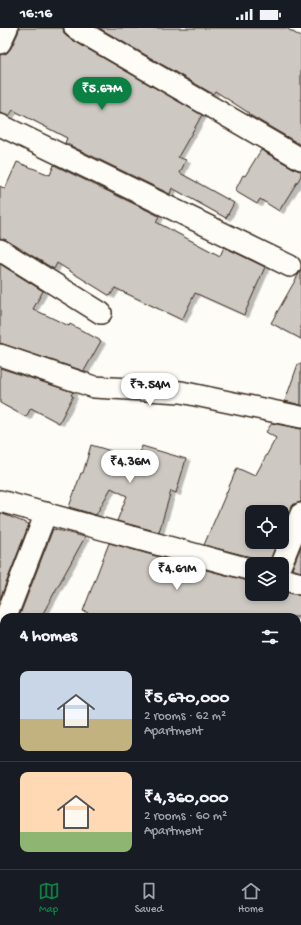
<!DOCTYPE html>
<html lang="en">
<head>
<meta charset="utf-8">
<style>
  body { margin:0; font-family:"Gochi Hand",sans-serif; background:#20242c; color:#f1f3f6; height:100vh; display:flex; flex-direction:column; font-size:15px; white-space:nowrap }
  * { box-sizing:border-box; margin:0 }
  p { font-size:13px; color:#9ea1a6 }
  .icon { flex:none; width:22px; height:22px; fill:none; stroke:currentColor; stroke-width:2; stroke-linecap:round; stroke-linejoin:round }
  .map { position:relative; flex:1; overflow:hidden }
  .drawer { position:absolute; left:0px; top:585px; width:301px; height:256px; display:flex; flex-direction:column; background:#171b24; border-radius:12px 12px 0 0; box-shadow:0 2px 6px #0003 }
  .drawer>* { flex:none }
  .tools { position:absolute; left:245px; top:477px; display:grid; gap:8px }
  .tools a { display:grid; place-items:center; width:44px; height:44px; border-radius:8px; background:#171b24; box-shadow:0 2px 6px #0003; font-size:20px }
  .price { position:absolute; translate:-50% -34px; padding:0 9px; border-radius:14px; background:#fff; color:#222; font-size:13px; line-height:26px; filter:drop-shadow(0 1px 2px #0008) }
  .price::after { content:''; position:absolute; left:50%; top:24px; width:12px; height:9px; margin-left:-6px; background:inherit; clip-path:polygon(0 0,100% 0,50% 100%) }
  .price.active { background:#0b8043; color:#fff }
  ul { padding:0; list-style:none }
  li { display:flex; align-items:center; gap:12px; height:100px; padding:0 20px }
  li+li { border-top:1px solid #363941 }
  li span { display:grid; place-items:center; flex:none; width:112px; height:80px; border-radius:8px; color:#555 }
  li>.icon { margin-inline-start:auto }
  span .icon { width:48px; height:48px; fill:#fffc; stroke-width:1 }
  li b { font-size:17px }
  h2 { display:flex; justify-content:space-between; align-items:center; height:48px; padding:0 20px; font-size:17px }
  .status { display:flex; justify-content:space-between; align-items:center; height:28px; padding:0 20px; background:#171b24; direction:ltr }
  .status svg { height:11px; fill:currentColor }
  .menu { display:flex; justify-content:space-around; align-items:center; height:56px; border-top:1px solid #363941; background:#171b24; font-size:11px; color:#9ea1a6 }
  .menu a { display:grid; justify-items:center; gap:2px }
  .menu .active { color:#0b8043 }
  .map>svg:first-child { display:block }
  .building { fill:#cdc8c2; stroke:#3b2a1e; filter:url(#shadow) }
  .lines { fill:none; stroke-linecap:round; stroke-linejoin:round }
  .street-casing { stroke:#3b2a1e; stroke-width:24 }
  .street { stroke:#fdfcf7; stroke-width:21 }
</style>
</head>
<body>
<div class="status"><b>16:16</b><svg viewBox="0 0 49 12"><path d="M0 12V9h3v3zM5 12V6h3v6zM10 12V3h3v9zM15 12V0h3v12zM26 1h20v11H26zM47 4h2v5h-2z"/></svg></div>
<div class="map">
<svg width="301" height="841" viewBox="0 0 301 841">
  <defs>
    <filter id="shadow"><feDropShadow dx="4.5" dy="2.5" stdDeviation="0" flood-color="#0004"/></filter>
  </defs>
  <rect width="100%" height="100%" fill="#fdfcf7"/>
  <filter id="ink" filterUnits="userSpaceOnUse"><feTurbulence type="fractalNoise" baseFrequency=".025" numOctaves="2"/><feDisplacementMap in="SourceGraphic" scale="8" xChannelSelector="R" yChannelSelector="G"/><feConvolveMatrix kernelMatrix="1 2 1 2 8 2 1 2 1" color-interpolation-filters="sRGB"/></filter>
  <g filter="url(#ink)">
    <g class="building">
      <path d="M 19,0 L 63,0 L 64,6 L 69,10 L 202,87 L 178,129 L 186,132 L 180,145 L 234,175 L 226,190 L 172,160 L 170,166 L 65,115 L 67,110 L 13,82 L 9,88 L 0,85 L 0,27 L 7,25 L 11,20 L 18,5 Z"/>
      <path d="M 99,0 L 286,0 L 301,9 L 301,117 L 248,86 L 249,85 L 215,63 L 213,66 Z"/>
      <path d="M 261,122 L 295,141 L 301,143 L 301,148 L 279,183 L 260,171 L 257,176 L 235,163 L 243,147 L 245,148 Z"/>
      <path d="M 17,134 L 50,147 L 54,137 L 159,188 L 156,194 L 220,228 L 224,219 L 265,239 L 244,287 L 195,265 L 182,292 L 115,260 L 110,268 L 57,235 L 54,241 L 6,212 L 0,210 L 0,158 L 5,161 Z"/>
      <path d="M 0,236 L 43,263 L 33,281 L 69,298 L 70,296 L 101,313 L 84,343 L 0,315 Z"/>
      <path d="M 301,242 L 301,311 L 271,295 Z"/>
      <path d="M 298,336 L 301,336 L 301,377 L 285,373 Z"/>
      <path d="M 0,340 L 73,364 L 71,367 L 73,368 L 59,395 L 31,380 L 26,389 L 0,375 Z"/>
      <path d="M 272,395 L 301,401 L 301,474 L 294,476 L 290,481 L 282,501 L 282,484 L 252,484 L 252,514 L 277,514 L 269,536 L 262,536 L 255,530 L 204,517 L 237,440 L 255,448 L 276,410 L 266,404 Z"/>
      <path d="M 91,417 L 138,431 L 142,418 L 186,431 L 176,465 L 171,463 L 159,504 L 117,493 L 127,468 L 111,460 L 96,487 L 69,479 L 81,445 L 83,445 Z"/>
      <path d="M 0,485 L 29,496 L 0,571 Z"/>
      <path d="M 53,501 L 85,509 L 41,589 L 19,589 Z"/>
      <path d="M 109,515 L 195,539 L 252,554 L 252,566 L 282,566 L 282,563 L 301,568 L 301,589 L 99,589 L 83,583 Z"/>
      <path d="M 301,518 L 301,544 L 292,541 Z"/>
    </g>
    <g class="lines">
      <defs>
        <g id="street">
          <path d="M 75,0 L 301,131"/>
          <path d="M 0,15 L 7,0"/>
          <path d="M 0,97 L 290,238"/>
          <path d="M 0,222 L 101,285"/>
          <path d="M 0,327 L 94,359 L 181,364 L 301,389"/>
          <path d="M 0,473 L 252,542"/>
          <path d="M 281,536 L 301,486"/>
          <path d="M 282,551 L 301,556"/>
          <path d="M 6,589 L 46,485"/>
          <path d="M 0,611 L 4,612"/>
          <path d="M 297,695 L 301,696"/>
          <path d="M 85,841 L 86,837"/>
        </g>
      </defs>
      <use href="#street" class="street-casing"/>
      <use href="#street" class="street"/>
    </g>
  </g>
</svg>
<div class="tools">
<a><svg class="icon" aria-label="locate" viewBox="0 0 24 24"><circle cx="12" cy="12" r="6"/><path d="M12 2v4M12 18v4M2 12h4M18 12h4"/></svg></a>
<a><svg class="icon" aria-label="layers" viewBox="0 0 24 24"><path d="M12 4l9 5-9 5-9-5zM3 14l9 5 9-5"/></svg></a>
</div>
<b class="price active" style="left:102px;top:83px">₹5.67M</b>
<b class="price" style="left:150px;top:379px">₹7.54M</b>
<b class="price" style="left:130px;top:456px">₹4.36M</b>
<b class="price" style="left:177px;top:563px">₹4.61M</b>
<section class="drawer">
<h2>4 homes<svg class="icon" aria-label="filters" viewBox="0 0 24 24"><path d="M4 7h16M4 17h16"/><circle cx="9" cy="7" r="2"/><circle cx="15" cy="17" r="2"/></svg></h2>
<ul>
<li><span style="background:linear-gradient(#c9d6e8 60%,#c2b280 0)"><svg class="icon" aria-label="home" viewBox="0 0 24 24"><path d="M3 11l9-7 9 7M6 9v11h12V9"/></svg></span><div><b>₹5,670,000</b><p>2 rooms · 62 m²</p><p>Apartment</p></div></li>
<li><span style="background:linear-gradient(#ffd9b3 75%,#8fb573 0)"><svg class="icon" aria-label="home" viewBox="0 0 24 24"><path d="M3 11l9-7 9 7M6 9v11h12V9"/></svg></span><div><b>₹4,360,000</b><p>2 rooms · 60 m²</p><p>Apartment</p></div></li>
</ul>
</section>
</div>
<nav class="menu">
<a class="active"><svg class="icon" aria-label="map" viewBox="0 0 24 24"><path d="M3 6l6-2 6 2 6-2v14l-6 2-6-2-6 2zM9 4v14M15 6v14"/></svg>Map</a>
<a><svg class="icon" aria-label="saved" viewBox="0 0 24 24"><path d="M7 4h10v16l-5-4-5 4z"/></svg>Saved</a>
<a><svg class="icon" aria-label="home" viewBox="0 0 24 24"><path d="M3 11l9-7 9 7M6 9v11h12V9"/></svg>Home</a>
</nav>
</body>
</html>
